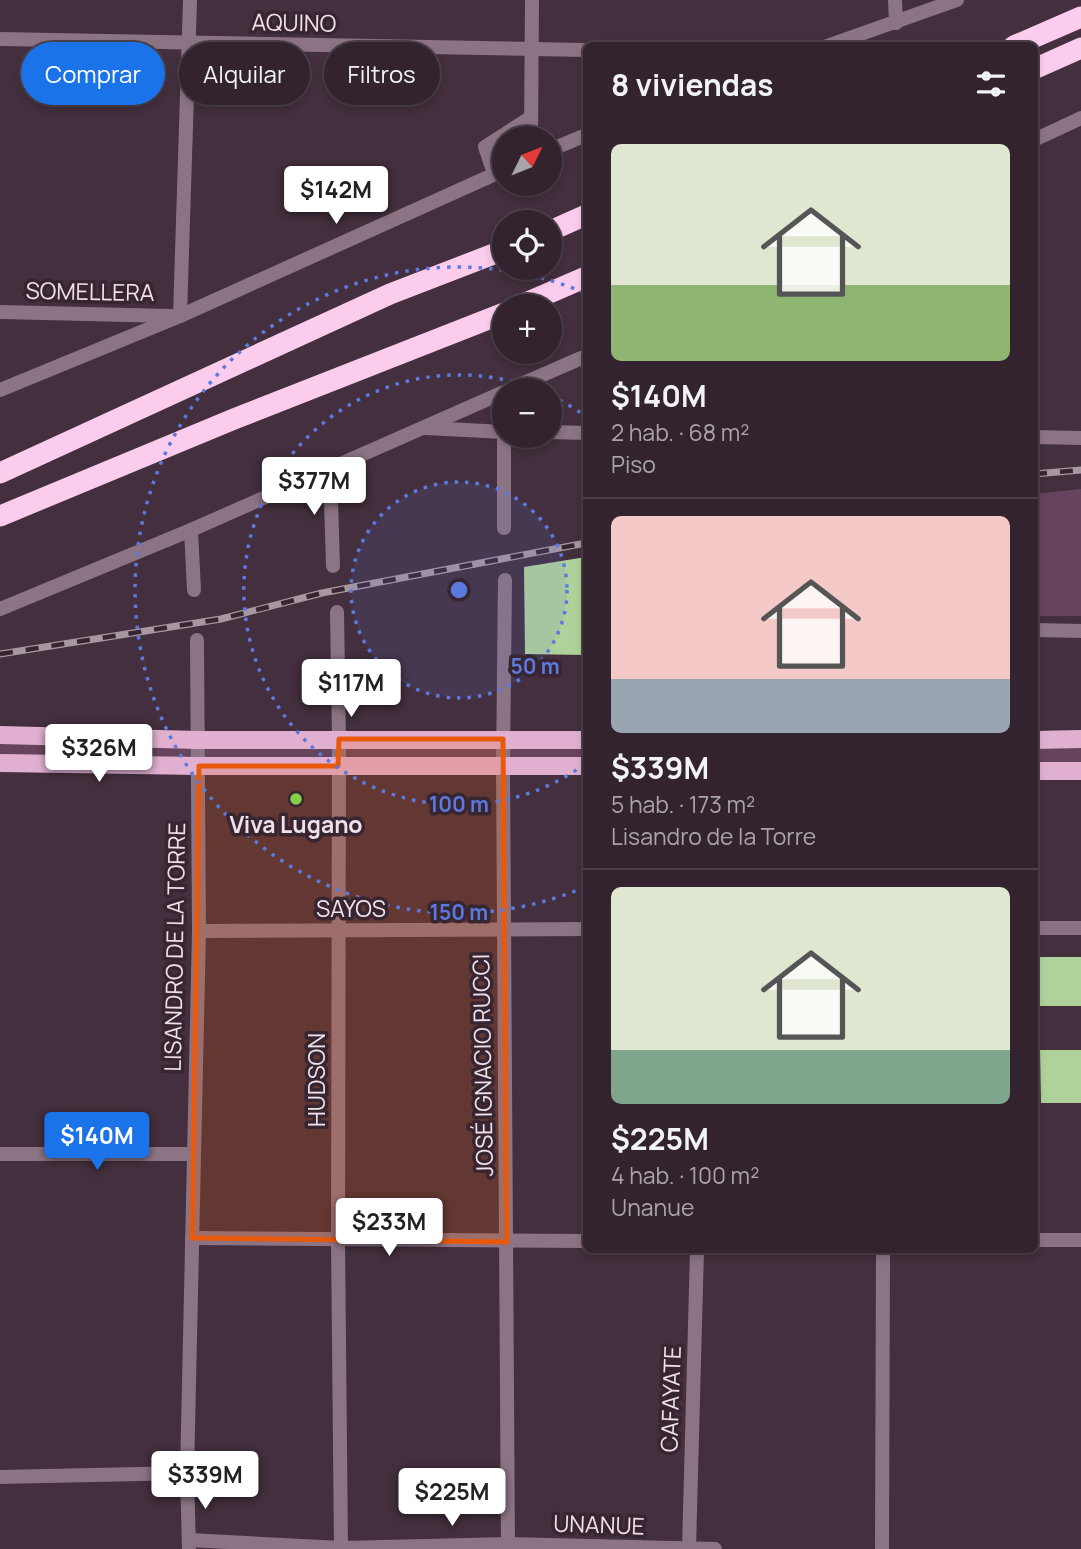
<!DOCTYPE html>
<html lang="es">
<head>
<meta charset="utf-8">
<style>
  body { margin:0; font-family:Manrope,sans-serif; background:#3d2f3a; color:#f1f3f6; height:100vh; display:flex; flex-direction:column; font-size:26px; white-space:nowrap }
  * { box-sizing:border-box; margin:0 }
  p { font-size:23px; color:#a8a4aa }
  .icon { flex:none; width:38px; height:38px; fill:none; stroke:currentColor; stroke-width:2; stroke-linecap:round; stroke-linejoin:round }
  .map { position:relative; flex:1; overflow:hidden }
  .details { position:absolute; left:583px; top:42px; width:455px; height:1211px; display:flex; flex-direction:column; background:#32232e; border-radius:10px; box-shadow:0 4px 10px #0003,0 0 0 2px #4d404a }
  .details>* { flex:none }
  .hud { position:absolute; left:21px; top:42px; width:457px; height:63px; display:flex; gap:14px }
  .needle { width:46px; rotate:47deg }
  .buttons { position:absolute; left:492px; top:126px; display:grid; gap:14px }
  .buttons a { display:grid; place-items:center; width:70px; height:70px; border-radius:50%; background:#32232e; box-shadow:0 4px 10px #0003,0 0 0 2px #4d404a; font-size:35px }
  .price { position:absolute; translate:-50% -60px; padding:0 16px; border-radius:7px; background:#fff; color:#222; font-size:23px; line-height:46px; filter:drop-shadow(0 2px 4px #0008) }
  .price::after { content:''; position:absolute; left:50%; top:42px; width:21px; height:16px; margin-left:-10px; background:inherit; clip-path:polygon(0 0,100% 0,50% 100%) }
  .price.on { background:#1a73e8; color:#fff }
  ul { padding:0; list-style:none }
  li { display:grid; align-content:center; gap:14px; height:371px; padding:0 28px }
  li+li { border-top:2px solid #4d404a }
  li span { display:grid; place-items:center; height:217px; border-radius:10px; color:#555 }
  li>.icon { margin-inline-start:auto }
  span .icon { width:126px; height:126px; fill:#fffc; stroke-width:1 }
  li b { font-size:30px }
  h2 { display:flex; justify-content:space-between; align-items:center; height:84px; padding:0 28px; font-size:30px }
  .chip { padding:0 24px; border-radius:32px; background:#32232e; box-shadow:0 4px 10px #0003,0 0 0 2px #4d404a; font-size:24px; line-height:63px }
  .chip.on { background:#1a73e8; color:#fff }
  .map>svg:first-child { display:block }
  .green { fill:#67445d }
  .building { fill:#afd29a }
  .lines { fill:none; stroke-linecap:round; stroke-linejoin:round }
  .minor { stroke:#8c7484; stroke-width:14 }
  .major { stroke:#e1b0d1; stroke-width:18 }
  .highway { stroke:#fbccec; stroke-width:21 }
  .rail-casing { stroke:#a797a1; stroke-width:7 }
  .rail { stroke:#382532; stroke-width:4.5; stroke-dasharray:13; stroke-linecap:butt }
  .marked { fill:#e8590c; fill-opacity:0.2; stroke:#e8590c; stroke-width:5; stroke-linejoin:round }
  .ring { fill:none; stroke:#5c7add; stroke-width:3.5; stroke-dasharray:3.5 7 }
  .poi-dot { fill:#86cf4c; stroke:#382532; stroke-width:2.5 }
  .labels { text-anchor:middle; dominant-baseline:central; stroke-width:7; stroke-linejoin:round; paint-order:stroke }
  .street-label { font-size:23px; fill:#eee1e9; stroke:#382532 }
  .poi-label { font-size:23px; font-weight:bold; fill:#eee1e9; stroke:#382532 }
  .centre { fill:#5c7add; stroke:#382532; stroke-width:3.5 }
  .ring-label { font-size:21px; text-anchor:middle; font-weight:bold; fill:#5c7add; stroke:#382532; stroke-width:7; stroke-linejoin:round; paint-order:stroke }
</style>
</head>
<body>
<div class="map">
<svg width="1081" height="1549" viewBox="0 0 1081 1549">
  <rect width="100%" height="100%" fill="#432f3d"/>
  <g class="green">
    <path d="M 1081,489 L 1081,616 L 1034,616 L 1034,494 Z"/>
    <path d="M 0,735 L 586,740 L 586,766 L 0,763 Z"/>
    <path d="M 1081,739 L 1081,771 L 1034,771 L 1034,740 Z"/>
  </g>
  <g class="building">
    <path d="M 586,557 L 586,655 L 525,654 L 524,567 Z"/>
    <rect x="1034" y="957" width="47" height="49"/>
    <path d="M 1040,1050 L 1081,1050 L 1081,1103 L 1041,1103 Z"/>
  </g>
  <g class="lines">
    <g class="minor">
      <path d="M 895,0 L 896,23"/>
      <path d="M 0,39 L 586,50"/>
      <path d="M 827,46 L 957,0"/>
      <path d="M 531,138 L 532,0"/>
      <path d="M 1034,140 L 1081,118"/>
      <path d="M 550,150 L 586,135"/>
      <path d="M 494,173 L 485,147 L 530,118"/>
      <path d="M 0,312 L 171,316"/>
      <path d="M 180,316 L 190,0"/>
      <path d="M 0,390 L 180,316 L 504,170"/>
      <path d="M 508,390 L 586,356"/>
      <path d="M 426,428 L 504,432"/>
      <path d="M 504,429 L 504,528"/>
      <path d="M 550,432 L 586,433"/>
      <path d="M 1034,437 L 1081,438"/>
      <path d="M 330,467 L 333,566"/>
      <path d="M 191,530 L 194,590"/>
      <path d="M 505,580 L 503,766 L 508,1549"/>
      <path d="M 0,609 L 191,530 L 504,392"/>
      <path d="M 337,612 L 339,739 L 338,1240 L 341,1549"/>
      <path d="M 1034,630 L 1081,631"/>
      <path d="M 1034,928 L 1081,928"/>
      <path d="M 199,931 L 586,929"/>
      <path d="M 0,1154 L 193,1154"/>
      <path d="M 192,1238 L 586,1241"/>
      <path d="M 1034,1240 L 1081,1240"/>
      <path d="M 0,1477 L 187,1473"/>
      <path d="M 189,1540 L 341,1548 L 508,1544 L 715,1549"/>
      <path d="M 189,1549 L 187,1473 L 199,931 L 197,640"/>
      <path d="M 689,1549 L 697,1250"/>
      <path d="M 882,1549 L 883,1250"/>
    </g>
    <g class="major">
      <path d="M 0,735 L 199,740 L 586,740"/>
      <path d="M 1034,740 L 1081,739"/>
      <path d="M 0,763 L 199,766 L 586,766"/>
      <path d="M 1034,771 L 1081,771"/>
    </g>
    <g class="highway">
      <path d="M 1014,46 L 1081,17"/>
      <path d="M 1034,69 L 1081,48"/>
      <path d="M 550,231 L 586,215"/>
      <path d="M 519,306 L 586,277"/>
      <path d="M 0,473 L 390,294 L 504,250"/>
      <path d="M 0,516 L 234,419 L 504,313"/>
    </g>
    <defs>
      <g id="rail">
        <path d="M 1034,474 L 1081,470"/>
        <path d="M 0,654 L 221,619 L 322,593 L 586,543"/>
      </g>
    </defs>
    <use href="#rail" class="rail-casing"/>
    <use href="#rail" class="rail"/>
  </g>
  <path class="marked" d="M 339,739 L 503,739 L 507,1242 L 192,1238 L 199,766 L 338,766 Z"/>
  <circle cx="459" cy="590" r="108" fill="#5c7add" fill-opacity=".12"/>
  <g class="ring">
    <circle cx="459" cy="590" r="108"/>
    <path d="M585 764A215 215 0 1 1 538 390M550 395A215 215 0 0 1 585 416"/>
    <path d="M585 887A323 323 0 1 1 585 293"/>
  </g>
  <circle class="poi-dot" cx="296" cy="799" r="7"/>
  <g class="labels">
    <g class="street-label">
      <text transform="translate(294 22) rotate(1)">AQUINO</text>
      <text transform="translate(90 291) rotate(1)">SOMELLERA</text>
      <text x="351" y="908">SAYOS</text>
      <text transform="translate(174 947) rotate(-89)">LISANDRO DE LA TORRE</text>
      <text transform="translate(482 1065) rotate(-91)">JOSÉ IGNACIO RUCCI</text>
      <text transform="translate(316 1080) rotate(-90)">HUDSON</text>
      <text transform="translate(670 1399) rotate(-88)">CAFAYATE</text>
      <text transform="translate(599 1524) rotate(2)">UNANUE</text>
    </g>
    <g class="poi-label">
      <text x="296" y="824">Viva Lugano</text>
    </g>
  </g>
  <circle cx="459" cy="590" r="10" class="centre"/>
  <g class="ring-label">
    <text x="535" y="674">50 m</text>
    <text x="459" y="812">100 m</text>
    <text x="459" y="920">150 m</text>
  </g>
</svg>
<div class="buttons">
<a><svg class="needle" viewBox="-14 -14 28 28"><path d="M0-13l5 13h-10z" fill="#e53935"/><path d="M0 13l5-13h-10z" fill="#a8a4aa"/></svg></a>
<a><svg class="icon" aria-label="locate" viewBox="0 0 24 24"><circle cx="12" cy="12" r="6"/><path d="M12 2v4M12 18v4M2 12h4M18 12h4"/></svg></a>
<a>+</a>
<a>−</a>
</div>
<b class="price" style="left:336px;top:226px">$142M</b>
<b class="price" style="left:314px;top:517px">$377M</b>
<b class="price" style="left:351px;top:719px">$117M</b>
<b class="price" style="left:99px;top:784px">$326M</b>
<b class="price on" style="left:97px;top:1172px">$140M</b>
<b class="price" style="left:389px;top:1258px">$233M</b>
<b class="price" style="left:205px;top:1511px">$339M</b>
<b class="price" style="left:452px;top:1528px">$225M</b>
<div class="hud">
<a class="chip on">Comprar</a>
<a class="chip">Alquilar</a>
<a class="chip">Filtros</a>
</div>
<section class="details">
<h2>8 viviendas<svg class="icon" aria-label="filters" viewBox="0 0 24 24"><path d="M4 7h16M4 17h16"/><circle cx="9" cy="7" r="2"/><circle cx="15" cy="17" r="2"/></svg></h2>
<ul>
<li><span style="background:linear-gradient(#dfe7d0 65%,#8fb573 0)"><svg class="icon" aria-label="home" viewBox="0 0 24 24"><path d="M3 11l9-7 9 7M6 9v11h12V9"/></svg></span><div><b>$140M</b><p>2 hab. · 68 m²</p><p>Piso</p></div></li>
<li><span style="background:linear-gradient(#f6c9c9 75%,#9aa5b1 0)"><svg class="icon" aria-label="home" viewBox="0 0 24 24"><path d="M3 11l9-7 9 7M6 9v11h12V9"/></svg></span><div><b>$339M</b><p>5 hab. · 173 m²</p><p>Lisandro de la Torre</p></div></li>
<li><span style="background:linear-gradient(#dfe7d0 75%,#7fa58c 0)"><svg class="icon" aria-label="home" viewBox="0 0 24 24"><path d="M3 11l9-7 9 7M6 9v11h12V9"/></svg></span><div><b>$225M</b><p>4 hab. · 100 m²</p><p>Unanue</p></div></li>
</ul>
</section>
</div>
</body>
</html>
